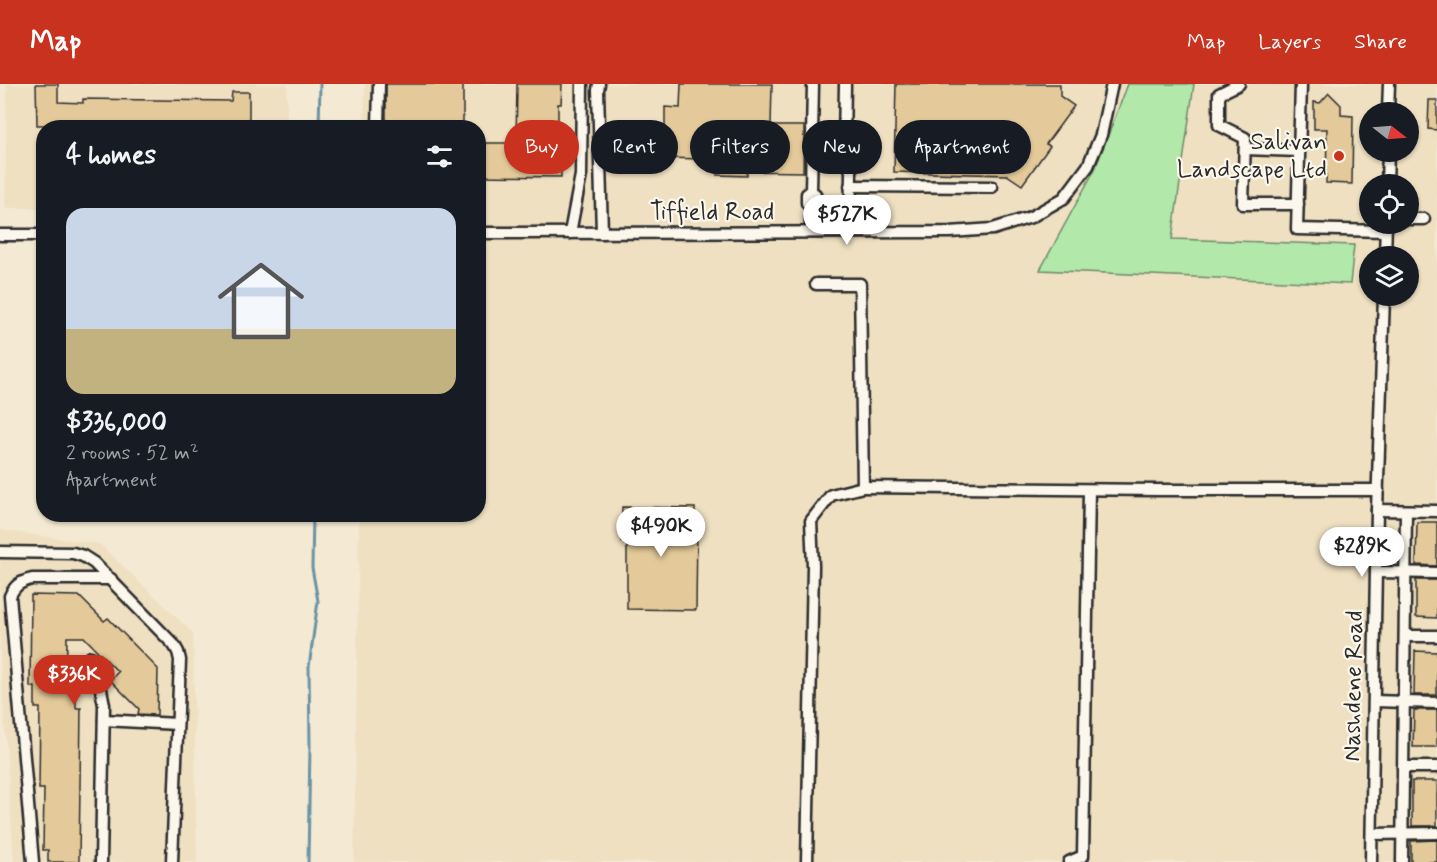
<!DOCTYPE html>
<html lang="en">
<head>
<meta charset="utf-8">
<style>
  body { margin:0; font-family:Mynerve,sans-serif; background:#20242c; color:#f1f3f6; height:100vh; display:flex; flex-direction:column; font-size:22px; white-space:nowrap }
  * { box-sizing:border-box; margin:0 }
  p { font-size:20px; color:#9ea1a6 }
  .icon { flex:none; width:33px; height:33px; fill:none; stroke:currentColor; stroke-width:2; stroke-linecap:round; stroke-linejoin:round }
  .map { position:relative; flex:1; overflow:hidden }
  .details { position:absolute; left:36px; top:36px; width:450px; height:402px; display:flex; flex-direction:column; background:#171b24; border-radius:24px; box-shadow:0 2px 4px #0004 }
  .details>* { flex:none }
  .banner { position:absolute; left:504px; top:36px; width:570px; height:54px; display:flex; gap:12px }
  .needle { width:39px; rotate:107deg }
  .tools { position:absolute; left:1359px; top:18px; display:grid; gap:12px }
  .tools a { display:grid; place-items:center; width:60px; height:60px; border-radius:50%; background:#171b24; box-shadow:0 2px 4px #0004; font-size:30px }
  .price { position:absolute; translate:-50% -51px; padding:0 14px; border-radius:21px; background:#fff; color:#222; font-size:20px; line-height:39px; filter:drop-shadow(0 2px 3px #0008) }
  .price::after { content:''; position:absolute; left:50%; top:36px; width:18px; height:14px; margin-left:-9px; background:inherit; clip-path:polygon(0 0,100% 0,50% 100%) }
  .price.on { background:#c8321e; color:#fff }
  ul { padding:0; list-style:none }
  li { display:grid; align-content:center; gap:12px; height:318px; padding:0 30px }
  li+li { border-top:2px solid #363941 }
  li span { display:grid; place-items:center; height:186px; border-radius:18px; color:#555 }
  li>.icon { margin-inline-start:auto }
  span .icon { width:108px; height:108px; fill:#fffc; stroke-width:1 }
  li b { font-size:26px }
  h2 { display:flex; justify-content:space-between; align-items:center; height:72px; padding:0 30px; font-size:26px }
  .chip { padding:0 21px; border-radius:27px; background:#171b24; box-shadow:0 2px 4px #0004; font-size:21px; line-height:54px }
  .chip.on { background:#c8321e; color:#fff }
  header { display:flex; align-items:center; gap:36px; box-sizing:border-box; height:84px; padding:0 30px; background:#c8321e; color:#fff }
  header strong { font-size:28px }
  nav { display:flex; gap:33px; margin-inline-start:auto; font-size:21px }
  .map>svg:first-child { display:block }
  .built { fill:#efe0c2; fill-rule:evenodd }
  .green { fill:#b2e8aa; stroke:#6e8a6a; stroke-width:1.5 }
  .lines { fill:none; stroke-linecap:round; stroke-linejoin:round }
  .stream { stroke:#6a92a5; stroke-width:3 }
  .building { fill:#e4ca9a; stroke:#2b2b2b; stroke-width:1.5 }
  .minor-casing { stroke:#2b2b2b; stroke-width:15 }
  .minor { stroke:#fbf7ec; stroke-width:10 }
  .poi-dot { fill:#c8321e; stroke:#fbf7ec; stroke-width:2 }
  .labels { text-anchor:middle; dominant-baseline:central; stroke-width:4.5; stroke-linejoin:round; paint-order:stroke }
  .poi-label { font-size:24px; fill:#2b2b2b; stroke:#fbf7ec; text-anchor:end }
  .street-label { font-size:24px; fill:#2b2b2b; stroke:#fbf7ec }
</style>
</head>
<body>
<header>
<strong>Map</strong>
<nav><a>Map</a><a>Layers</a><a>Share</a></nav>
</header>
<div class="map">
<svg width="1437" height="778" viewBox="0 0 1437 778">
  <rect width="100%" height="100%" fill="#f4ead3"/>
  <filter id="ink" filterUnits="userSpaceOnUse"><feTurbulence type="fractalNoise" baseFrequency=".0167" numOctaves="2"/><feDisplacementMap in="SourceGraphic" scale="12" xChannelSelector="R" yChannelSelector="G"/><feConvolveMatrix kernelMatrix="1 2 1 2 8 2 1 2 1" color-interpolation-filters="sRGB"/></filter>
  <g filter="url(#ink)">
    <g class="built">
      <path d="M 7,0 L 287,0 L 287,43 L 44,44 L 43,124 L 5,124 Z"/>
      <path d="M 365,0 L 1437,0 L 1437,778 L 354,778 L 359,431 L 478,430 L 478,44 L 364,43 ZM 1370,28 L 1408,28 L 1408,68 L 1370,68 ZM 1370,100 L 1408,100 L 1408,140 L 1370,140 ZM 1370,172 L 1408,172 L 1408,212 L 1370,212 Z"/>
      <path d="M 0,446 L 100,460 L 193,549 L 197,778 L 14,778 L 0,575 Z"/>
    </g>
    <path class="green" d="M 1128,0 L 1194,0 L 1172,155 L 1354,161 L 1350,200 L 1040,186 L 1095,85 Z"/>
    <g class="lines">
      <g class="stream">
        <path d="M 319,44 L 320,0"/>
        <path d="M 308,778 L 310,662 L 309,583 L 318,517 L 312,484 L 313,430"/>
      </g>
    </g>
    <g class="building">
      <path d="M 36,0 L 58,0 L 58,18 L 83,19 L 83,15 L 231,17 L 232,8 L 249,8 L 249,44 L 48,44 L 46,41 L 37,41 Z"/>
      <rect x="386" y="0" width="77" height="44"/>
      <path d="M 517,0 L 562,0 L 561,20 L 558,20 L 558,41 L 561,41 L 561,93 L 478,92 L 478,59 L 508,59 L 508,57 L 516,57 Z"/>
      <path d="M 681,0 L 772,0 L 771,42 L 804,42 L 803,88 L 747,87 L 747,92 L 717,91 L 717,81 L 702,80 L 702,75 L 665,74 L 665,23 L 680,24 Z"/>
      <path d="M 896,0 L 1060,0 L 1060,12 L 1074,22 L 1046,60 L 1050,62 L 1022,101 L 1007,91 L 894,88 Z"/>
      <path d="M 1329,9 L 1341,21 L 1341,31 L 1353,32 L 1352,100 L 1326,99 L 1327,45 L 1314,45 L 1314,18 L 1320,19 Z"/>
      <path d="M 1429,16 L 1437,16 L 1437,46 L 1428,45 Z"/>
      <path d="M 622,423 L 695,424 L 695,443 L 697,443 L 696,526 L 627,525 L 627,458 L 622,458 Z"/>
      <path d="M 1417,438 L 1437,438 L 1437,482 L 1416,481 Z"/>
      <path d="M 1416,496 L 1437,496 L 1437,534 L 1416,533 Z"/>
      <path d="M 31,511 L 79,512 L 104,537 L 108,534 L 158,585 L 157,631 L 138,630 L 139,625 L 110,596 L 118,588 L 84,553 L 67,553 L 66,604 L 76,604 L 76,624 L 81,624 L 79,778 L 48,778 L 48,766 L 43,766 L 44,705 L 39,705 L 40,624 L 35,624 L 35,603 L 30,603 Z"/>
      <path d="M 1415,567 L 1437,568 L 1437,611 L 1414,611 Z"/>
      <path d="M 1414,626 L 1437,626 L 1437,663 L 1413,663 Z"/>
      <rect x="1412" y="697" width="25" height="45"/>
      <path d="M 1437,756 L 1437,778 L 1411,778 L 1411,757 Z"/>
    </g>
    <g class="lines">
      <defs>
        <g id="minor">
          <path d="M 599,0 L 598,6 L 602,149"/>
          <path d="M 845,0 L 844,59 L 851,88 L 850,148"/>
          <path d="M 1239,0 L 1219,10 L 1219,41 L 1245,54 L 1243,120 L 1298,120"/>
          <path d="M 1301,0 L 1297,145 L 1385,147"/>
          <path d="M 1388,28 L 1389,0"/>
          <path d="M 378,44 L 379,0"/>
          <path d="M 1245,65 L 1299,67"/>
          <path d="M 1387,100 L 1388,68"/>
          <path d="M 850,102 L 992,103"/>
          <path d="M 811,108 L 807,110 L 807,119 L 811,124 L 815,119 L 815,110 L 811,108 L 813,0"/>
          <path d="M 1408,135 L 1424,135"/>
          <path d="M 811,148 L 811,124"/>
          <path d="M 478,149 L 950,148 L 993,145 L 1031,133 L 1064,114 L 1088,82 L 1101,51 L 1112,0"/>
          <path d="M 570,149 L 581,91 L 582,0"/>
          <path d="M 0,151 L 44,151"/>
          <path d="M 1385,172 L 1386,140"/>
          <path d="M 863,403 L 1158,406 L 1378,406"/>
          <path d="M 1377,426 L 1437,427"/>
          <path d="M 0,468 L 73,469 L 83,472 L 94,479 L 174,561 L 178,568 L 180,576 L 172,778"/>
          <path d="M 1376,488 L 1437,489"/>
          <path d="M 1405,552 L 1437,552"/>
          <path d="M 91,573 L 99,595 L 104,621 L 101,778"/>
          <path d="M 1375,617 L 1437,619"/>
          <path d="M 104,636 L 177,640"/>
          <path d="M 1403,683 L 1437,683"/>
          <path d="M 1372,750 L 1437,749"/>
          <path d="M 33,778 L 10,512 C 15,501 20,498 32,495 L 111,495"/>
          <path d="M 807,778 L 813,482 L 811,437 L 831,411 L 863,403 L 860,200 L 816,200"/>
          <path d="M 1069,778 L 1083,772 L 1089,406"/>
          <path d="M 1371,778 L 1377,426 L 1384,212"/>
          <path d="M 1402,778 L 1406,427"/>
        </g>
      </defs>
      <use href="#minor" class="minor-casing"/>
      <use href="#minor" class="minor"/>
    </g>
  </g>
  <circle class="poi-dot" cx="1339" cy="72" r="6"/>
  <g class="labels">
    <g class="poi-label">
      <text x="1327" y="58">Salivan<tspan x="1327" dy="28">Landscape Ltd</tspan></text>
    </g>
    <g class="street-label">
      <text x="712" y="128">Tiffield Road</text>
      <text transform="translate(1354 602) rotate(-89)">Nashdene Road</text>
    </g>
  </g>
</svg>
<div class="tools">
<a><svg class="needle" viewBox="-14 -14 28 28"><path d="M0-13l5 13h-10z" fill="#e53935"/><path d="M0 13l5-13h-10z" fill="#9ea1a6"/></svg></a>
<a><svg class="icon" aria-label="locate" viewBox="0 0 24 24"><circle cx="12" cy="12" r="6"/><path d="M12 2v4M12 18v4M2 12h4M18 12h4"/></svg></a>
<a><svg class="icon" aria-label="layers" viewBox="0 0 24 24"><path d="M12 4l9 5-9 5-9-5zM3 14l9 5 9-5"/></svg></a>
</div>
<b class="price" style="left:847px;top:162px">$527K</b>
<b class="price" style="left:661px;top:474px">$490K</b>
<b class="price" style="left:1362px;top:494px">$289K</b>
<b class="price on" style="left:74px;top:622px">$336K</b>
<div class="banner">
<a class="chip on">Buy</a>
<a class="chip">Rent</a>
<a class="chip">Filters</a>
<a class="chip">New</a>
<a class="chip">Apartment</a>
</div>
<section class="details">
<h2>4 homes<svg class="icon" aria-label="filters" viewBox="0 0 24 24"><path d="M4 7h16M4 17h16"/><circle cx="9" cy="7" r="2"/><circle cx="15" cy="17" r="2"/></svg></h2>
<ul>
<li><span style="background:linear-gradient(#c9d6e8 65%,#c2b280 0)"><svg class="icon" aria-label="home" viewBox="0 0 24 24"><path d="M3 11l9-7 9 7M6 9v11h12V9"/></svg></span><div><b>$336,000</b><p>2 rooms · 52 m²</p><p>Apartment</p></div></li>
</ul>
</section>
</div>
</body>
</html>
